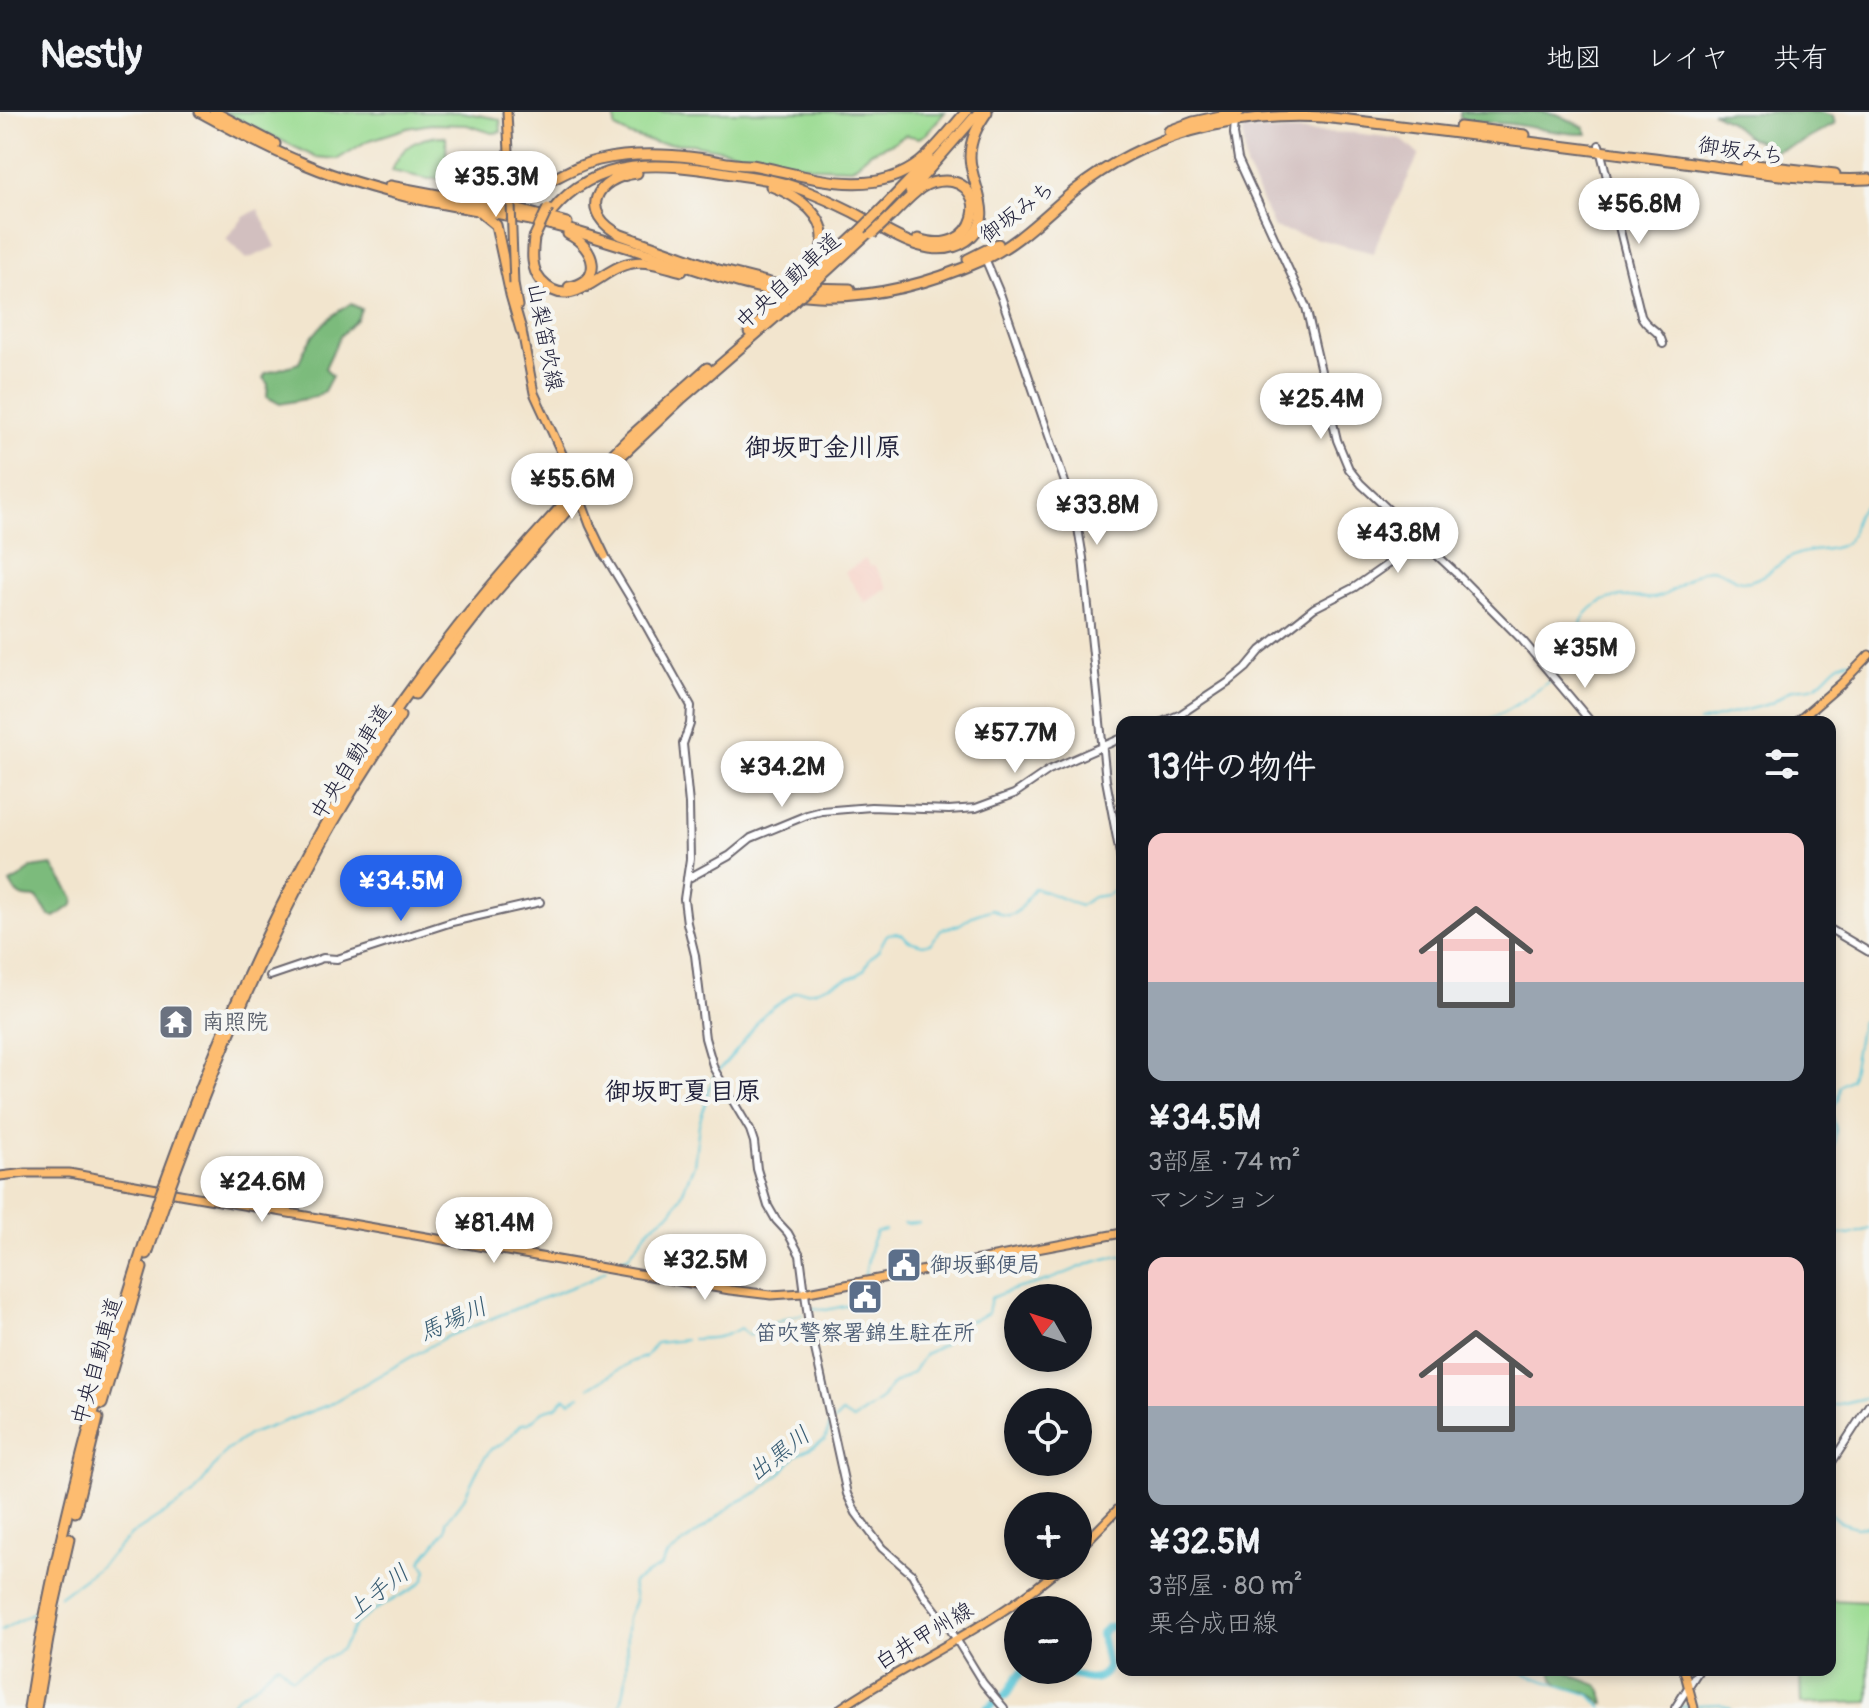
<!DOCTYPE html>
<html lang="ja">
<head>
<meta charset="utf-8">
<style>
  body { margin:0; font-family:Pangolin,"Klee One",sans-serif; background:#20242c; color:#f1f3f6; height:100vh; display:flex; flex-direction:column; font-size:30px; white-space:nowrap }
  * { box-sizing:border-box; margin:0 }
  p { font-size:26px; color:#9ea1a6 }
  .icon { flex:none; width:44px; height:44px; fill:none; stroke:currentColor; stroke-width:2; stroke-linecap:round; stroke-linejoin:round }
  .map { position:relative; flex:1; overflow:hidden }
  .details { position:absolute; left:1116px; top:604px; width:720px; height:960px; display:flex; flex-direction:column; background:#171b24; border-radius:16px; box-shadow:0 4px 12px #0003 }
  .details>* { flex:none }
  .needle { width:52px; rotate:309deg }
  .controls { position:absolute; left:1004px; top:1172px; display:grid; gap:16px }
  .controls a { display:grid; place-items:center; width:88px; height:88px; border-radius:50%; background:#171b24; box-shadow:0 4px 12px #0003; font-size:40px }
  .price { position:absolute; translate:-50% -68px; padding:0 18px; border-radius:28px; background:#fff; color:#222; font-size:26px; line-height:52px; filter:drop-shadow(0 2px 4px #0008) }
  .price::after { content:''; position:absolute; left:50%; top:48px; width:24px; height:18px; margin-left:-12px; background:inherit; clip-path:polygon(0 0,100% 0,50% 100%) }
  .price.active { background:#2563eb; color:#fff }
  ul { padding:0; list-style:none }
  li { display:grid; align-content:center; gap:16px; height:424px; padding:0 32px }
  li span { display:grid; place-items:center; height:248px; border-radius:16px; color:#555 }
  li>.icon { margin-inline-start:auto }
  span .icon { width:144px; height:144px; fill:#fffc; stroke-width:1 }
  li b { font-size:34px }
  h2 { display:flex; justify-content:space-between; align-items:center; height:96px; padding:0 32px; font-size:34px }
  header { display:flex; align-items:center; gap:48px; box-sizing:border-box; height:112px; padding:0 40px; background:#171b24; border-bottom:2px solid #363941 }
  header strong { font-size:38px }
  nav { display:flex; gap:44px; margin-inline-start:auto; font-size:28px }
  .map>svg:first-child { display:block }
  .built { fill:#f7d1c6 }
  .industrial { fill:#d2bfbf }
  .green { fill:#9adb91; stroke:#5e7e66; stroke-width:2 }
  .forest { fill:#7bbb7b; stroke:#4e6e5b; stroke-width:2 }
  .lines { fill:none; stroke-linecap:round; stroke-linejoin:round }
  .stream { stroke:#5cc6d7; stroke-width:2 }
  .river { stroke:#5cc6d7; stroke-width:8 }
  .minor-casing { stroke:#6b666e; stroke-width:10 }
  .major-casing { stroke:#6b666e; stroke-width:11 }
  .highway-casing { stroke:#6b666e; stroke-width:13 }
  .minor { stroke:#fff; stroke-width:6 }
  .major { stroke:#fdbc6f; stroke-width:7 }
  .highway { stroke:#fdbc6f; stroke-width:9 }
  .major-bridge-casing { stroke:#6b666e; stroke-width:11; stroke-linecap:butt }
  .highway-bridge-casing { stroke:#6b666e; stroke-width:13; stroke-linecap:butt }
  .major-bridge { stroke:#fdbc6f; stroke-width:7 }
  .highway-bridge { stroke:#fdbc6f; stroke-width:9 }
  .labels { text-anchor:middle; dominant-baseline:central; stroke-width:8; stroke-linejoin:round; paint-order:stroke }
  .street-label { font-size:22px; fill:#22223b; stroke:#f6f6f2 }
  .worship-label { font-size:22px; font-weight:bold; fill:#5b616d; stroke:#f6f6f2; text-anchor:start }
  .service-label { font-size:22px; font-weight:bold; fill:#4e5e75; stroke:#f6f6f2; text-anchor:start }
  .water-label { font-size:24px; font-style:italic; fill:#365b72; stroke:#f6f6f2 }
  .quarter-label { font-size:26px; font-weight:bold; fill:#22223b; stroke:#f6f6f2 }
</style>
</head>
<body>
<header>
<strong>Nestly</strong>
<nav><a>地図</a><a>レイヤ</a><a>共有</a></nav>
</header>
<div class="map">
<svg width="1869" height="1596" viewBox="0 0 1869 1596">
  <rect width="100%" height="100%" fill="#f6f6f2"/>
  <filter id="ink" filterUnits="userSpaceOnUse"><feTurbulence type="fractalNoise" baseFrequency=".0125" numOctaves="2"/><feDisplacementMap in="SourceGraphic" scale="16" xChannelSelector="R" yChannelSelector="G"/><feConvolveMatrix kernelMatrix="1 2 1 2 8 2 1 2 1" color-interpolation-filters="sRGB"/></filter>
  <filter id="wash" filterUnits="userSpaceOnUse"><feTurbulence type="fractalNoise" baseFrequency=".006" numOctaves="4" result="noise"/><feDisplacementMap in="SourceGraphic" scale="32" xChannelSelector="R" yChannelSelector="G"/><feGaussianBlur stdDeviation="1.8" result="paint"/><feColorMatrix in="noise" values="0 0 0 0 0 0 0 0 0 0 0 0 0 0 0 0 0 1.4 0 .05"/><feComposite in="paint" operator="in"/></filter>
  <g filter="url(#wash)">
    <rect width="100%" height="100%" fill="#f2e5ce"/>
    <path class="built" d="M 865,447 L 871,455 L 874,453 L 888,476 L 865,491 L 845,460 Z"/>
    <g class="industrial">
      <path d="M 1243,18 L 1356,21 L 1401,27 L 1419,43 L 1378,128 L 1374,141 L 1274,116 L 1246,54 Z"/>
      <path d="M 258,97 L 276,135 L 247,147 L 226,127 L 244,105 Z"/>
    </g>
    <g class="green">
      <path d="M 223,0 L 462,0 L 500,7 L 501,20 L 492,21 L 467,13 L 431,12 L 408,16 L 367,29 L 338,47 L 315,45 Z"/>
      <path d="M 615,0 L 945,0 L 926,22 L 919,26 L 906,23 L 892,31 L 871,40 L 852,56 L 816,55 L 691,32 L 656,31 L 631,24 L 615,16 Z"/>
      <path d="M 443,24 L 446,25 L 447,67 L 428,67 L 392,59 C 400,34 418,25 443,24 Z"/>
      <path d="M 1830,1488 L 1869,1490 L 1869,1590 L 1801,1592 L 1800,1558 L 1830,1558 Z"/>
    </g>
    <g class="forest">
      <path d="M 1460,0 L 1542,0 L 1557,2 L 1584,15 L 1587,22 C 1561,23 1536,15 1510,12 C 1493,10 1475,12 1460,6 Z"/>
      <path d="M 1712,0 L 1820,0 L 1833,4 L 1835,12 L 1800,31 L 1774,39 L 1769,44 L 1761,43 L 1759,29 L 1749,26 L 1728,8 Z"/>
      <path d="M 351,192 L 361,197 L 357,207 L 340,224 L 325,256 L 332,264 L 324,279 L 315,285 L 280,292 L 267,285 L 268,272 L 263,266 L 266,261 L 299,251 C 307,226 327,204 351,192 Z"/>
      <path d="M 52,753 L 74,786 L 73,793 L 55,805 L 50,804 L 37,786 C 22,785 18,786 10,771 L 24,763 L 31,756 Z"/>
      <path d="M 1551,1558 L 1566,1558 L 1576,1565 L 1597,1573 L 1602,1579 L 1605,1592 L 1602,1592 C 1589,1575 1570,1581 1557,1571 C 1553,1568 1552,1562 1551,1558 Z"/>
    </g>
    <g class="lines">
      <g class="stream">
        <path d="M 1482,610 C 1505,602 1554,570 1567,551 C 1579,532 1575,506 1596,493 C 1622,476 1641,492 1662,484 C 1676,478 1695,458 1710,457 C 1724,457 1735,472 1750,469 C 1767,465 1781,448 1798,442 C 1811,438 1827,439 1840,434 C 1853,429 1852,414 1857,403 C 1860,397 1864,394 1869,390"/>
        <path d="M 1699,610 L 1769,592 C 1777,589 1783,582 1791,578 C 1799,574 1808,578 1816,573 C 1832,564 1835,545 1859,549"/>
        <path d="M 1830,1073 L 1836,1017 L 1831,999 L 1838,988 L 1840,974 L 1851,967 L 1861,911 L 1869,902"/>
        <path d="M 904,1112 L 919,1111"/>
        <path d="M 1830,1120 L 1849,1123 L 1869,1117"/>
        <path d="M 610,1153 L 612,1150 L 628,1145 L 649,1117 L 672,1099 L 679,1088 L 694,1053 L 699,1012 L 713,965 L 737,938 L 764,902 L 795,880 L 813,879 L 857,863 L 864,858 L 870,846 L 878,839 L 886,824 L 888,822 L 896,821 L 903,823 L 909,829 L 923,833 L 931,831 L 942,817 L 959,813 L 972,804 L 992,797 C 997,799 1000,803 1005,803 C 1020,805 1026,786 1034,776 C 1049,780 1065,788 1080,794 L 1093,785 L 1107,783 L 1122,774"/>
        <path d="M 864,1167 L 872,1129 L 876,1120 L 885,1118"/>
        <path d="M 811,1198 L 814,1196 L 826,1198 L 859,1191 L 862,1175"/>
        <path d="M 692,1227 C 711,1226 723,1227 740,1216 L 749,1223 L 786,1206 L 803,1202"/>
        <path d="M 589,1276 L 631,1250 L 645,1245 L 656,1231 L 685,1228"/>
        <path d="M 1830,1294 L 1869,1285"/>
        <path d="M 834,1309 L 842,1301 L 853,1308 L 881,1288 L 890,1275 L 895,1271 L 913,1260 L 925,1242 L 943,1233 L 954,1216 L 961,1210 L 974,1208 L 988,1201 L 991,1186 C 1008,1177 1026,1175 1045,1169 C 1070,1161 1095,1146 1122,1144"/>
        <path d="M 1830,1402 L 1840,1410 L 1856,1415 L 1869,1414"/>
        <path d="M 60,1484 L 99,1455 L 131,1423 L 193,1383 L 226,1339 L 248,1323 L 328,1293 L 444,1226 L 527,1192 L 590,1168 L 606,1158"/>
        <path d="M 0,1519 L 41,1496"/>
        <path d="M 1518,1558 L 1533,1565 L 1590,1583 L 1602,1596"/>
        <path d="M 1697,1593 L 1719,1592 L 1731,1596"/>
        <path d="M 1677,1595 L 1691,1594"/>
        <path d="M 230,1596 C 238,1578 247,1582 259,1570 C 266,1563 269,1557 278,1552 L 292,1566 L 342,1537 L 355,1513 L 376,1497 L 413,1477 L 424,1468 L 427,1458 L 421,1449 L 446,1418 L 446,1409 L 464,1386 L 481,1351 L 491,1337 L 501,1333 L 522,1312 L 529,1311 L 543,1299 L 556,1295 L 565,1286 L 570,1290 L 580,1284"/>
        <path d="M 619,1596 C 631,1567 624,1537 628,1506 C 629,1500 634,1494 635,1488 C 635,1481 631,1478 633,1470 L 660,1455 L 667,1444 L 734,1392 L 760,1379 L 782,1360 L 795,1344 L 825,1328 L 830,1313"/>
      </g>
      <g class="river">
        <path d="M 1064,1558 C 1078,1566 1099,1574 1108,1556 L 1101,1522 L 1108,1515 L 1122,1513"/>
        <path d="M 987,1596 L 1007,1582 L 1017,1565 L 1024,1558"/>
      </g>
    </g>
  </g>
  <g filter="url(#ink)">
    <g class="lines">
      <defs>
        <g id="minor">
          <path d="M 1235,8 L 1234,22 L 1238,47 L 1306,195 L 1337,328 L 1349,357 L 1361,372 L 1456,461 L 1523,529 L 1591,610"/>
          <path d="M 1599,33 L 1641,204 C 1647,217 1659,216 1663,232"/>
          <path d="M 984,144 L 1001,184 L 1071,388 L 1078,416 L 1083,446 L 1106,668 L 1122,753"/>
          <path d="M 605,444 L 634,492 L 691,594 L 690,612 L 683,632 L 689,692 L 690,747 L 684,787 L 687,811 L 695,843 L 705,926 L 714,957 L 750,1018 L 754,1030 L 757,1057 L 768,1094 L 776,1108 L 788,1121 L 800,1143 L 808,1205 L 847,1382 L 856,1401 L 882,1436 L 912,1462 L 924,1483 L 950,1517 L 983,1571 L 1004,1596"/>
          <path d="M 1162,610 L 1181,602 L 1229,570 L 1246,556 L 1261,538 L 1314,496 L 1355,475 L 1395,447 L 1413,422"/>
          <path d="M 687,767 L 729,744 L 751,726 L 807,703 L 822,699 L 871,695 L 949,698 L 976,696 L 1014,682 L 1049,658 L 1122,626"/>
          <path d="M 1830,817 L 1869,840"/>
          <path d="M 270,864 L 323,846 L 337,847 L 452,810 L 540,790"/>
          <path d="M 1830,1353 L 1869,1293"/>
          <path d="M 1675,1596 L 1699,1558"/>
        </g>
        <g id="major">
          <path d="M 507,0 L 509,40"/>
          <path d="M 514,172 L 518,194"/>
          <path d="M 521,214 L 534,281 L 570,359 L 590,413 L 605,444"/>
          <path d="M 1797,610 L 1841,572 L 1869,543"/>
          <path d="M 0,1064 L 26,1061 L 69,1061 L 157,1077"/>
          <path d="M 174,1081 L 730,1178 L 771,1183 L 803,1181 L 1122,1121"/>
          <path d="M 1078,1438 L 1122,1393"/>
          <path d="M 1684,1558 L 1694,1596"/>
          <path d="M 841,1596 C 913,1547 997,1513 1062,1454"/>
        </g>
        <g id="highway">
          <path d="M 200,0 C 232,17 264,35 298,49 C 331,64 366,74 401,83 C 456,97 513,101 567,117 C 608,129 648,142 689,155 C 732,169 772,182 818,184 C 875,186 931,171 982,148 C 1017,133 1045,103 1074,79 C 1145,22 1233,0 1323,5 C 1438,18 1553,33 1669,48 C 1735,56 1802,70 1869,67"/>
          <path d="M 214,0 L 275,32"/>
          <path d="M 1460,15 L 1525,23"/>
          <path d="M 1169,19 L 1193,10 L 1239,0"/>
          <path d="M 1746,52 L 1835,62"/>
          <path d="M 637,61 C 594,66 578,101 621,123 L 714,156"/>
          <path d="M 390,74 L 519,98 L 567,111"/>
          <path d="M 771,74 C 796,83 832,105 821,137 C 818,147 810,154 803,162"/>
          <path d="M 910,79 L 979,0"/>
          <path d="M 470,85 C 494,85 515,85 537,75 C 558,66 576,53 599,48 C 630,41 666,42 697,46 C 715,48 734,54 752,53 C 806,63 871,89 920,50 C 937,36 951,17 966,0"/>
          <path d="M 882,97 L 929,48"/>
          <path d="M 552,99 C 597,43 663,51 726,61 C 751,65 774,67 798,76 C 817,83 835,91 853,100 C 884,116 930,153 966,129 C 999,106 970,73 970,45 C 970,27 978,13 987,0"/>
          <path d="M 480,100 L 496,113 L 511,183 L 521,218"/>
          <path d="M 893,102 C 902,93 911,83 921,76 C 928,71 937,69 945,69 C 992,69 980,148 918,127"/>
          <path d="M 568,122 C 595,135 605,169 569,175"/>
          <path d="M 534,126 C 532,141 531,157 541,169 C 572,203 601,155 632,151 C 648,148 666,155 682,159"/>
          <path d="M 968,147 L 998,132"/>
          <path d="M 707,155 L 778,173"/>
          <path d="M 812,164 L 862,117"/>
          <path d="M 818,167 L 868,121"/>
          <path d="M 805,176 L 850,177"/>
          <path d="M 749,220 L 785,187"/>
          <path d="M 581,374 L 630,325 L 707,256"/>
          <path d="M 583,380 L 682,286 L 793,190"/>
          <path d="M 415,582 L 484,493 L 576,388"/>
          <path d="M 164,1073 C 225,904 298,739 401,591 C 454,516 511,448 574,381"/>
          <path d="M 170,1074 C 211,962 256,850 314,745 C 340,696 370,650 400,604"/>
          <path d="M 147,1142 L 167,1084"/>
          <path d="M 102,1292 L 142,1156"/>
          <path d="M 75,1400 L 98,1306"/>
          <path d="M 29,1596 C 55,1421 105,1250 160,1083"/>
          <path d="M 36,1596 L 54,1493 L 69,1427"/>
        </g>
      </defs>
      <use href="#minor" class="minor-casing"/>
      <use href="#major" class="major-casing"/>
      <use href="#highway" class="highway-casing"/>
      <use href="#minor" class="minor"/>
      <use href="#major" class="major"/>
      <use href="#highway" class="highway"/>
      <defs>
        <path id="major-bridge" d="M 509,40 L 514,172"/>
        <g id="highway-bridge">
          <path d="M 862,117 L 882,97"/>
          <path d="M 872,122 L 893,102"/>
          <path d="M 534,126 L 548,96"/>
          <path d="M 779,186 L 803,162"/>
          <path d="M 785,187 L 812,164"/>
          <path d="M 793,190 L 818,167"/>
          <path d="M 574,381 L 581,374"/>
          <path d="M 576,388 L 583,380"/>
          <path d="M 160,1083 L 164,1073"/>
          <path d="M 167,1084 L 170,1074"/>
        </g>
      </defs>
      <use href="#major-bridge" class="major-bridge-casing"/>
      <use href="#highway-bridge" class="highway-bridge-casing"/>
      <use href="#major-bridge" class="major-bridge"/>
      <use href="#highway-bridge" class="highway-bridge"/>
    </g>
  </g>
  <defs>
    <symbol id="temple-square" viewBox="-11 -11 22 22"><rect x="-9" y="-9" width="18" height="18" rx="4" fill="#6b7280" stroke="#f6f6f2"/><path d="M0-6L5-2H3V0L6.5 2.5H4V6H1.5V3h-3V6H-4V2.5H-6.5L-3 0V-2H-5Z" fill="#fff"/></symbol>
    <symbol id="civic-square" viewBox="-11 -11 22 22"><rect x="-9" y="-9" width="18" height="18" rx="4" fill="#5c6f8a" stroke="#f6f6f2"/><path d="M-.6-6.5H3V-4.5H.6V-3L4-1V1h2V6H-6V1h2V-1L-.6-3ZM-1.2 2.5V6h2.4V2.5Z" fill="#fff"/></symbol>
  </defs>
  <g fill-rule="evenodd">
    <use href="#temple-square" x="156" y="890" width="40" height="40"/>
    <use href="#civic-square" x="884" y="1133" width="40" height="40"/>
    <use href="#civic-square" x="845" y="1165" width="40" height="40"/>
  </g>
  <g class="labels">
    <g class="street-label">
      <text transform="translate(1741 39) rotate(8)">御坂みち</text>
      <text transform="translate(1017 100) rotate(-37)">御坂みち</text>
      <text transform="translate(788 169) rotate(-42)">中央自動車道</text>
      <text transform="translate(545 225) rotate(79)">山梨笛吹線</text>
      <text transform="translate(351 650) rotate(-58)">中央自動車道</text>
      <text transform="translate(97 1249) rotate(-74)">中央自動車道</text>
      <text transform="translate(924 1524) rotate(-31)">白井甲州線</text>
    </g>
    <g class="worship-label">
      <text x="202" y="910">南照院</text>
    </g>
    <g class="service-label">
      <text x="930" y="1153">御坂郵便局</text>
      <text x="865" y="1221" text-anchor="middle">笛吹警察署錦生駐在所</text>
    </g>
    <g class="water-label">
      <text transform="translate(453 1208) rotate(-24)">馬場川</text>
      <text transform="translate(779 1342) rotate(-38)">出黒川</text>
      <text transform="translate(378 1480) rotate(-38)">上手川</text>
    </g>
    <g class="quarter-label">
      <text x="823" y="336">御坂町金川原</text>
      <text x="683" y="980">御坂町夏目原</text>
    </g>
  </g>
</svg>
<div class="controls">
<a><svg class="needle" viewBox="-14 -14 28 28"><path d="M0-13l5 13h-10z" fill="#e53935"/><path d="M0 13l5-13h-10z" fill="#9ea1a6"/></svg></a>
<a><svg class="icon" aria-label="locate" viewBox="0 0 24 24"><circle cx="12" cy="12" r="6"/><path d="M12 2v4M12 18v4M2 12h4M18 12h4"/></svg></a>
<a>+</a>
<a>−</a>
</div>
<b class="price" style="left:496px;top:107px">¥35.3M</b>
<b class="price" style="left:1639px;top:134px">¥56.8M</b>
<b class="price" style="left:1321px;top:329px">¥25.4M</b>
<b class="price" style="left:572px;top:409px">¥55.6M</b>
<b class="price" style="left:1097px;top:435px">¥33.8M</b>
<b class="price" style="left:1398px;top:463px">¥43.8M</b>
<b class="price" style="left:1585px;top:578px">¥35M</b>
<b class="price" style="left:1015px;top:663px">¥57.7M</b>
<b class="price" style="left:782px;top:697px">¥34.2M</b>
<b class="price active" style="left:401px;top:811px">¥34.5M</b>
<b class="price" style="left:262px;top:1112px">¥24.6M</b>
<b class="price" style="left:494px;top:1153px">¥81.4M</b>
<b class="price" style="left:705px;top:1190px">¥32.5M</b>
<section class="details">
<h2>13件の物件<svg class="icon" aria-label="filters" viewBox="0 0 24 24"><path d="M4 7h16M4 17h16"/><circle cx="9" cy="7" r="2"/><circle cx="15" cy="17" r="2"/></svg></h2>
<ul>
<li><span style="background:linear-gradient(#f6c9c9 60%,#9aa5b1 0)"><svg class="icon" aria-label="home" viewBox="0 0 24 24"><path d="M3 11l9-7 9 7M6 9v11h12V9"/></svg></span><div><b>¥34.5M</b><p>3部屋 · 74 m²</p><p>マンション</p></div></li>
<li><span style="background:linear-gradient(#f6c9c9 60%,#9aa5b1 0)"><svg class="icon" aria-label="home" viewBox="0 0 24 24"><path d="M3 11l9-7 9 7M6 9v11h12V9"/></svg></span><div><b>¥32.5M</b><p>3部屋 · 80 m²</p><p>栗合成田線</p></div></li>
</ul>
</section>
</div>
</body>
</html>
